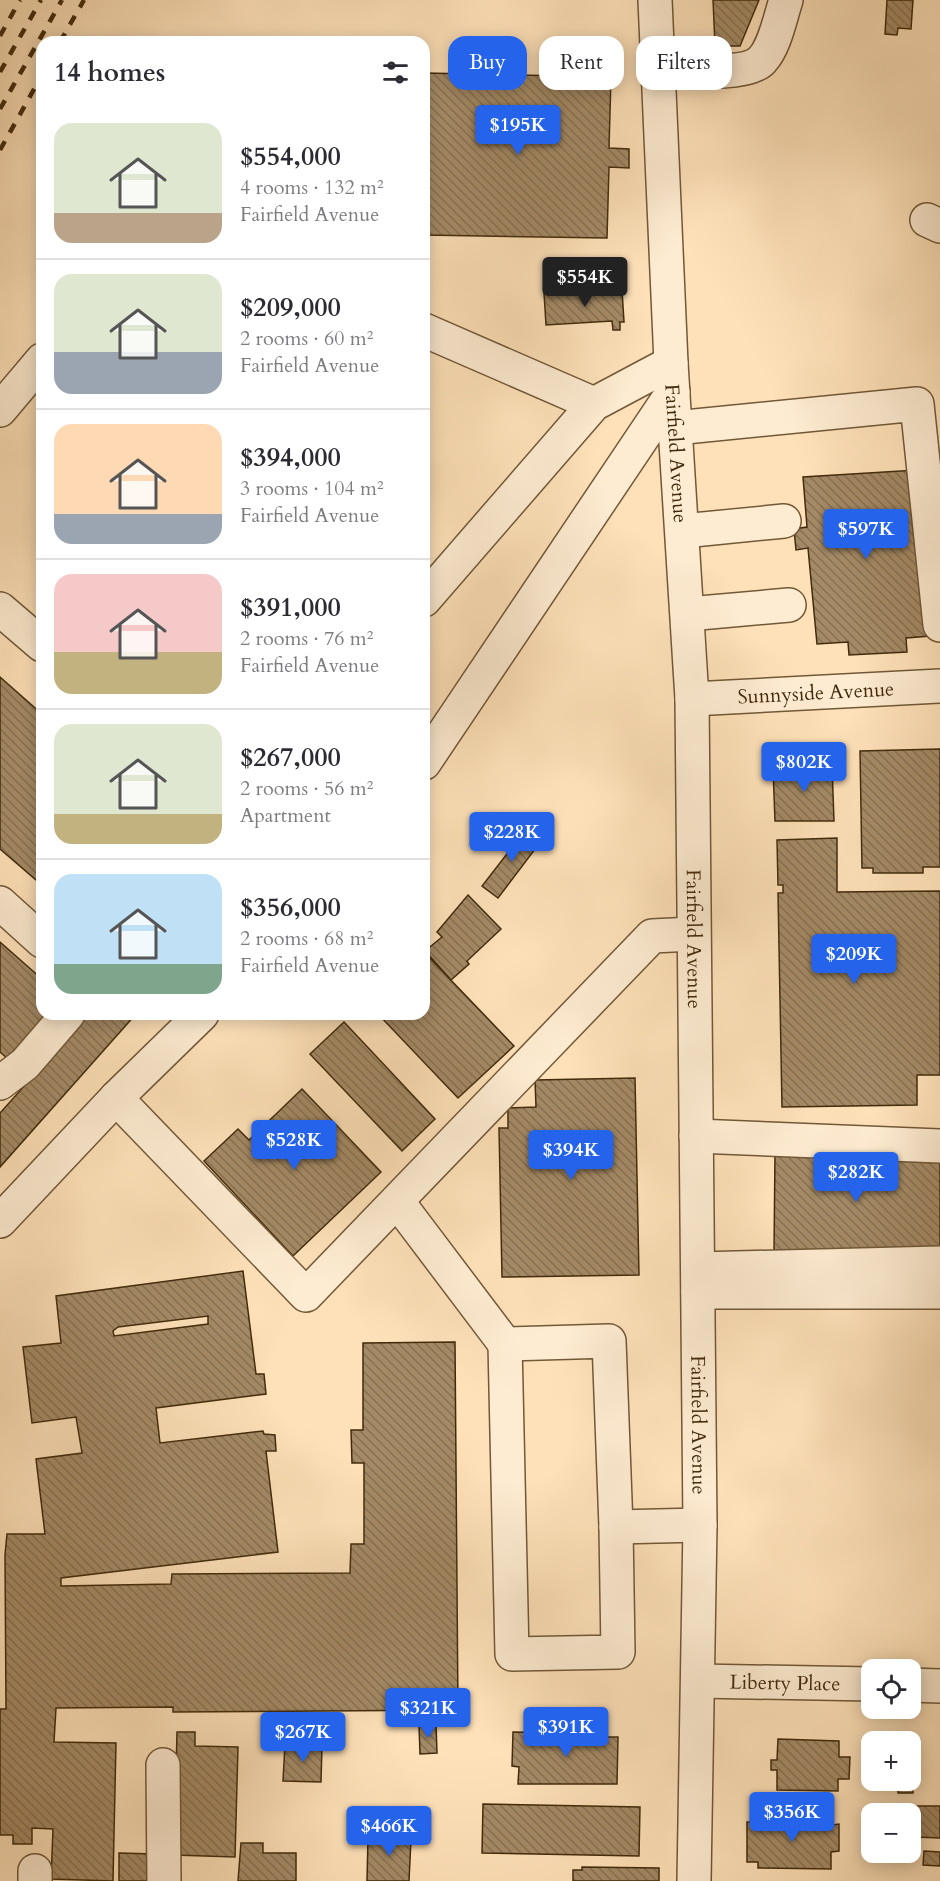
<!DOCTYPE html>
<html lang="en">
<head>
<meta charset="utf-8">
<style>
  body { margin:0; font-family:Cardo,serif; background:#f7f7f7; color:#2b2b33; height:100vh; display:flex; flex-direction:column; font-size:22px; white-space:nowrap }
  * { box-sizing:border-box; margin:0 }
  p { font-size:20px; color:#7c7c81 }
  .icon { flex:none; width:33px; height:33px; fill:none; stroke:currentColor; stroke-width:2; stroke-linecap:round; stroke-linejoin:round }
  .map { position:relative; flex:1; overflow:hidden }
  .drawer { position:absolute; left:36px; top:36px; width:394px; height:984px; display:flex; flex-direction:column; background:#fff; border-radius:18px; box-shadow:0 3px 15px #0003 }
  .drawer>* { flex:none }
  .banner { position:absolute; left:448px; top:36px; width:400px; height:54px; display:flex; gap:12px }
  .controls { position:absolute; left:861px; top:1659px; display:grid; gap:12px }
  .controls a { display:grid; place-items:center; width:60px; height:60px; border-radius:12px; background:#fff; box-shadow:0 3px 15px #0003; font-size:30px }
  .price { position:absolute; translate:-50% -51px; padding:0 14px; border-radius:6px; background:#2563eb; color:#fff; font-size:20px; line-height:39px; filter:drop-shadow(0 2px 3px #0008) }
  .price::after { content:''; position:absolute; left:50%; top:36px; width:18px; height:14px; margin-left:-9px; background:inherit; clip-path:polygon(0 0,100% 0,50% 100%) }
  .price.active { background:#222; color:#fff }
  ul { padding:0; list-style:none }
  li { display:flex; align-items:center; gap:18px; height:150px; padding:0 18px }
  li+li { border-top:2px solid #e1e1e2 }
  li span { display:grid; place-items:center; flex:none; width:168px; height:120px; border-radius:18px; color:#555 }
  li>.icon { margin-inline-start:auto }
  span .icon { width:72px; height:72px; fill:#fffc; stroke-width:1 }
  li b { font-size:26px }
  h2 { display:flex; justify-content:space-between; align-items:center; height:72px; padding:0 18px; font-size:26px }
  .pill { padding:0 21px; border-radius:18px; background:#fff; box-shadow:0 3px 15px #0003; font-size:21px; line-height:54px }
  .pill.active { background:#2563eb; color:#fff }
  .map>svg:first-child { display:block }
  .building { fill:url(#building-back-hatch); stroke:#422b0c; stroke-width:1.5; fill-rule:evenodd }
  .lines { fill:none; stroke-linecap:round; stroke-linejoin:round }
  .minor-casing { stroke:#715837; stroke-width:36 }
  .minor { stroke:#feecd2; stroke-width:33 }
  .rail { stroke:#422b0c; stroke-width:4.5; stroke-dasharray:10 10; stroke-linecap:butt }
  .labels { text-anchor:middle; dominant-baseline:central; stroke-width:4.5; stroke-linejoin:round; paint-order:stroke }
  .street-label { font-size:20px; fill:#422b0c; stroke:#feecd2 }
</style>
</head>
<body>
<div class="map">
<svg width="940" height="1881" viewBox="0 0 940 1881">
  <defs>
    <pattern id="building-back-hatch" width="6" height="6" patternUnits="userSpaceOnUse" patternTransform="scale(1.5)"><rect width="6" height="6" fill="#a48a66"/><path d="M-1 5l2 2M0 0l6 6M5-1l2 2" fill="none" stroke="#877152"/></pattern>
  </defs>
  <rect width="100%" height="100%" fill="#fee1b9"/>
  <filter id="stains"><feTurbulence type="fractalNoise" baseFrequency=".00333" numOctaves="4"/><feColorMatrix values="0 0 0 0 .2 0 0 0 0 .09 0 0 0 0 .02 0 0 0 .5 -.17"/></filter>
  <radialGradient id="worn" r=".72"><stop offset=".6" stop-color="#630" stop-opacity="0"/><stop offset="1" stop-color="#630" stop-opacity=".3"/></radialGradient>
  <g class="building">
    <path d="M 713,0 L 759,0 L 740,46 L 727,46 L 729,52 L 719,53 L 719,45 L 715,45 Z"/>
    <path d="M 887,0 L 913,0 L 911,29 L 898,28 L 897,35 L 885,34 Z"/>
    <path d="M 424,73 L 611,77 L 609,148 L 629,149 L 629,168 L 609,167 L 607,238 L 424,235 Z"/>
    <path d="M 622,290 L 624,322 L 620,322 L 620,330 L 613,330 L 612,321 L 546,325 L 544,293 Z"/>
    <path d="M 917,470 L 931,636 L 906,638 L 907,652 L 849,655 L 848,642 L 817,644 L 808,548 L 796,550 L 794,529 L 807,527 L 803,477 Z"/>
    <path d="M 0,677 L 42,714 L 42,885 L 0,849 Z"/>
    <path d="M 940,749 L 940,867 L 923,867 L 923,873 L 873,873 L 873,868 L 862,868 L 860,751 Z"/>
    <path d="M 783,765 L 832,765 L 834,821 L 775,821 L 773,768 L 782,768 Z"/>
    <path d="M 527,828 L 542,840 L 498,898 L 482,886 Z"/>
    <path d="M 837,838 L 837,892 L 940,891 L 940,1075 L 917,1075 L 917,1105 L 782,1107 L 778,893 L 783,893 L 783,885 L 778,885 L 777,840 Z"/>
    <path d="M 468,895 L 501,929 L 467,961 L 469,964 L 451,980 L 425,951 L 442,937 L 437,932 Z"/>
    <path d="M 0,942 L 42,979 L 42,1014 L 47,1014 L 8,1059 L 0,1052 Z"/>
    <path d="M 424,952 L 514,1046 L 458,1098 L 378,1014 L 424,1014 Z"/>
    <path d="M 89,1014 L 136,1014 L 0,1167 L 0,1113 Z"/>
    <path d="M 344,1022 L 435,1119 L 402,1151 L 310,1054 Z"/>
    <path d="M 635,1078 L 639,1275 L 502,1277 L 499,1128 L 508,1128 L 508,1108 L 536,1107 L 535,1080 Z"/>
    <path d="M 302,1089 L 381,1172 L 293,1256 L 204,1161 L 238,1129 L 249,1140 Z"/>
    <path d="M 775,1152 L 940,1156 L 940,1251 L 774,1253 Z"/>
    <path d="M 243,1271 L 256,1374 L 264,1374 L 266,1394 L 156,1408 L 160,1443 L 263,1431 L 264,1434 L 275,1435 L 276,1451 L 266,1451 L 278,1552 L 61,1578 L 61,1586 L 171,1584 L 172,1574 L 350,1573 L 351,1544 L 364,1544 L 364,1463 L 352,1463 L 351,1430 L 363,1430 L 363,1343 L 455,1342 L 458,1710 L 173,1712 L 173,1707 L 56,1708 L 54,1742 L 116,1743 L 113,1881 L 51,1879 L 53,1829 L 32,1828 L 32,1844 L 13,1844 L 13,1835 L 0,1835 L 0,1709 L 6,1709 L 5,1555 L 7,1534 L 45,1534 L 36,1459 L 82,1453 L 76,1417 L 32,1423 L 23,1347 L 61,1343 L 56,1296 ZM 208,1316 L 208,1324 L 114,1336 L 113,1331 L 118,1327 Z"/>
    <path d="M 436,1724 L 437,1753 L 420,1754 L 419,1725 Z"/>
    <path d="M 565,1731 L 604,1732 L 604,1737 L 618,1737 L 617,1784 L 518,1784 L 519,1767 L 512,1766 L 513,1732 L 565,1733 Z"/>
    <path d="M 177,1732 L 195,1732 L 195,1746 L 238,1747 L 235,1857 L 174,1855 Z"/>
    <path d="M 778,1739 L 839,1741 L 839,1757 L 850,1757 L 849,1779 L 838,1779 L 838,1791 L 777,1790 L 777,1770 L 771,1770 L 771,1760 L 777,1760 Z"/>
    <path d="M 285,1744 L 322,1745 L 321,1782 L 283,1781 Z"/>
    <rect x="898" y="1782" width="15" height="11"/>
    <path d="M 483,1804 L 640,1807 L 639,1856 L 482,1853 Z"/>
    <path d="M 917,1806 L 940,1806 L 940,1838 L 916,1837 Z"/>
    <path d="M 758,1818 L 832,1818 L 832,1825 L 839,1824 L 839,1851 L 831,1852 L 831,1869 L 758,1868 L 758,1862 L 747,1862 L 747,1822 L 758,1822 Z"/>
    <path d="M 386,1829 L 405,1829 L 405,1839 L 411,1839 L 409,1881 L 367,1881 L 368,1838 L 386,1839 Z"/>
    <path d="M 241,1843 L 263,1843 L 263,1853 L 296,1853 L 296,1881 L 238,1881 Z"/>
    <path d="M 924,1851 L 940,1852 L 940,1866 L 923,1865 Z"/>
    <path d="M 119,1853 L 154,1854 L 154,1881 L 119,1881 Z"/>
    <path d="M 582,1867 L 659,1868 L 659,1881 L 573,1881 L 573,1870 L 582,1870 Z"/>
  </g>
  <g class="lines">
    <defs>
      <g id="minor">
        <path id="s1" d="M 655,0 L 671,363 L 692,699 L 700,1525 L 694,1881"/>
        <path d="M 658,70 C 680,70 747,77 762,60 C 775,46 780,18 786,0"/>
        <path d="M 927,220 L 940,226"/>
        <path d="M 424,330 L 594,404"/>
        <path d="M 0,410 L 42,360"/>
        <path d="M 675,428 L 917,404 L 940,625"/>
        <path d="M 683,531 L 784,521"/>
        <path d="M 424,600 L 594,404 L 671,363"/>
        <path d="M 0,609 L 42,645"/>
        <path d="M 688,614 L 789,605"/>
        <path id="s2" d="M 692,699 L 940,686"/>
        <path d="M 424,763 L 673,392"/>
        <path d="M 0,903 L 42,941"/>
        <path d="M 0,1083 L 25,1064 L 68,1014"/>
        <path d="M 116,1098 L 306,1295 L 652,936 L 693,934"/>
        <path d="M 696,1136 L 940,1146"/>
        <path d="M 397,1201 L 505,1344 L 609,1341 L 616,1527 L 700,1525"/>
        <path d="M 0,1221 L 116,1098 L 202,1014"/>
        <path d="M 698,1269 L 940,1263"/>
        <path d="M 698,1292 L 940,1292"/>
        <path d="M 505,1344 L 512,1654 L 618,1652 L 616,1527"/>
        <path id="s3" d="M 698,1681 L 872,1684"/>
        <path d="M 910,1685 L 940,1686"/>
        <path d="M 163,1765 L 164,1881"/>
        <path d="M 35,1871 L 35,1881"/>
      </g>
    </defs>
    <use href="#minor" class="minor-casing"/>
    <use href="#minor" class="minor"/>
    <g class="rail">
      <path d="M 0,36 L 20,0"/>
      <path d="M 60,42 L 84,0"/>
      <path d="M 0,72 L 41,0"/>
      <path d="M 0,109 L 62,0"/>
      <path d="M 0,150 L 42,75"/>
    </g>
  </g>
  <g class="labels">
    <g class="street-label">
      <text stroke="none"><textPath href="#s1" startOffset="454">Fairfield Avenue</textPath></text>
      <text stroke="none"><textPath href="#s2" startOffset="124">Sunnyside Avenue</textPath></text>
      <text stroke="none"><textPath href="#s1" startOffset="940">Fairfield Avenue</textPath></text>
      <text stroke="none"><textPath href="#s1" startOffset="1426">Fairfield Avenue</textPath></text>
      <text stroke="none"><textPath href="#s3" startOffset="87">Liberty Place</textPath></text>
    </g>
  </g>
  <rect width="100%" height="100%" filter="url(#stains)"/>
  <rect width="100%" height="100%" fill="url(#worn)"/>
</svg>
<div class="controls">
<a><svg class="icon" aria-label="locate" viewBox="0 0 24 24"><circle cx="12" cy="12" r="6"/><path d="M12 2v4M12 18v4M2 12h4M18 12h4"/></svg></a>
<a>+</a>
<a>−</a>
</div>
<b class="price" style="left:518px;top:156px">$195K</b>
<b class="price active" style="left:585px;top:308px">$554K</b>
<b class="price" style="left:866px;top:560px">$597K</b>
<b class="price" style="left:804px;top:793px">$802K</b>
<b class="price" style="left:512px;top:863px">$228K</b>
<b class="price" style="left:854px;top:985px">$209K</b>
<b class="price" style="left:294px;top:1171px">$528K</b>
<b class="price" style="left:571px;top:1181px">$394K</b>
<b class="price" style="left:856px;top:1203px">$282K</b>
<b class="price" style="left:428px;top:1739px">$321K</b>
<b class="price" style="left:566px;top:1758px">$391K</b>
<b class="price" style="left:303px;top:1763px">$267K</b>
<b class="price" style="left:792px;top:1843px">$356K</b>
<b class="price" style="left:389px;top:1857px">$466K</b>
<div class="banner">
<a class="pill active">Buy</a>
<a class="pill">Rent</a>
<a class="pill">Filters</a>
</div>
<section class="drawer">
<h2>14 homes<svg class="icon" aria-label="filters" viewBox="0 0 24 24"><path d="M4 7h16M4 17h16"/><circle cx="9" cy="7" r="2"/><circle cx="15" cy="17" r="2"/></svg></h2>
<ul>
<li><span style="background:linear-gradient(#dfe7d0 75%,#b9a48a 0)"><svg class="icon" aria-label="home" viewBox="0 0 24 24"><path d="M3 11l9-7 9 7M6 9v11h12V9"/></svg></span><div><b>$554,000</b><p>4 rooms · 132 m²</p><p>Fairfield Avenue</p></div></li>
<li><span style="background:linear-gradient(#dfe7d0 65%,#9aa5b1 0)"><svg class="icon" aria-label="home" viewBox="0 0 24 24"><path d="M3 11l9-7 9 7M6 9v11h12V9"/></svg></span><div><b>$209,000</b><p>2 rooms · 60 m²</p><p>Fairfield Avenue</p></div></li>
<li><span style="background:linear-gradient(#ffd9b3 75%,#9aa5b1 0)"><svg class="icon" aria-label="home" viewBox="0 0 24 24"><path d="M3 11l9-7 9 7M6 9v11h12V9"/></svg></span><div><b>$394,000</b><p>3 rooms · 104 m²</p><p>Fairfield Avenue</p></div></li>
<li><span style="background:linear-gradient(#f6c9c9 65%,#c2b280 0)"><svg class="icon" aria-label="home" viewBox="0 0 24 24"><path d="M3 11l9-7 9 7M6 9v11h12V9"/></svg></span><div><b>$391,000</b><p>2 rooms · 76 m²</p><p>Fairfield Avenue</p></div></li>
<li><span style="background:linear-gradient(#dfe7d0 75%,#c2b280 0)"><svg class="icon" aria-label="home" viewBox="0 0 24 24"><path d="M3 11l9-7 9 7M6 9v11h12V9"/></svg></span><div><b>$267,000</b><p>2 rooms · 56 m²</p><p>Apartment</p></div></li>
<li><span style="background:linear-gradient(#bfe0f5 75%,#7fa58c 0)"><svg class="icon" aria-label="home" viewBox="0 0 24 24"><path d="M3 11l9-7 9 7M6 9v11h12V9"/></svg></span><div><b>$356,000</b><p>2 rooms · 68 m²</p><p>Fairfield Avenue</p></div></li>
</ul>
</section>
</div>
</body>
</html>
